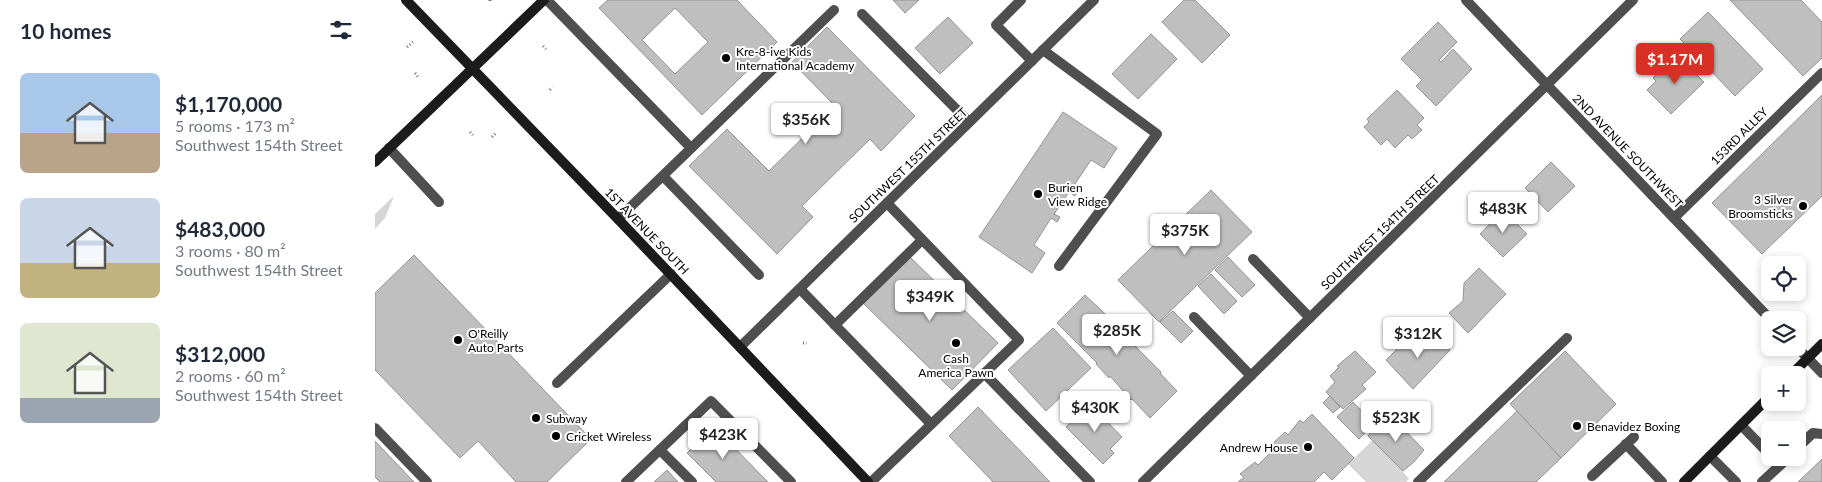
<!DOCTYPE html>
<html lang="en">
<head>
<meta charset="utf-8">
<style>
  body { margin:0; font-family:Lato,sans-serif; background:#f2f2f3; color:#1f2937; height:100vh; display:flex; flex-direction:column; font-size:19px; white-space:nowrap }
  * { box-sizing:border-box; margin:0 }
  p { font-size:16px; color:#747a83 }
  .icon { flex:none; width:28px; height:28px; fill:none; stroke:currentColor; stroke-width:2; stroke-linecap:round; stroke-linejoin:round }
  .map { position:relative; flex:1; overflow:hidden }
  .panel { display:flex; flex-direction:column; background:#fff; width:375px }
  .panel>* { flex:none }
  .tools { position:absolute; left:1386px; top:256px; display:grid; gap:10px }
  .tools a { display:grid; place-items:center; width:45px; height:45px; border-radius:8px; background:#fff; box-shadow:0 2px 8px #0003; font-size:25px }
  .price { position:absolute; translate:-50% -42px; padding:0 11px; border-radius:5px; background:#fff; color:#222; font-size:16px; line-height:32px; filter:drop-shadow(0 1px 2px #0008) }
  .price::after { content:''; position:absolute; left:50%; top:30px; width:15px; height:11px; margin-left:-8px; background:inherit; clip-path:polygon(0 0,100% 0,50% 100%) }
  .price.selected { background:#d93025; color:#fff }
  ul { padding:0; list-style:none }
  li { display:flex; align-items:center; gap:15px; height:125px; padding:0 20px }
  li span { display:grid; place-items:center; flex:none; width:140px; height:100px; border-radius:8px; color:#555 }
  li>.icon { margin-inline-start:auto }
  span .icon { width:60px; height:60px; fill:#fffc; stroke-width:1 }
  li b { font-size:21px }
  h2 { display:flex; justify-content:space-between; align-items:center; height:60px; padding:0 20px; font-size:21px }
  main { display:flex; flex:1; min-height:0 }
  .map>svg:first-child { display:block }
  .green { fill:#d6d6d6 }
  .building { fill:#bfbfbf; stroke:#939393; fill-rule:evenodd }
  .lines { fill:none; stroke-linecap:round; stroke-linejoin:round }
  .path { stroke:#717171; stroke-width:3; stroke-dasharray:1 2.5; stroke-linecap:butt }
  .lane { stroke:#4f4f4f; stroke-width:10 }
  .street { stroke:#4f4f4f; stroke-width:10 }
  .secondary { stroke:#1c1c1c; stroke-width:10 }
  .poi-dot { fill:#000; stroke:#fff; stroke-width:2 }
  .labels { text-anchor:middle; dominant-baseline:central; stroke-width:4; stroke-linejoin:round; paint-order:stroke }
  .poi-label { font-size:12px; fill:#000; stroke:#fff; text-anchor:start }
  .street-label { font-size:12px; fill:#000; stroke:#fff }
</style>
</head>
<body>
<main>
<section class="panel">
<h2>10 homes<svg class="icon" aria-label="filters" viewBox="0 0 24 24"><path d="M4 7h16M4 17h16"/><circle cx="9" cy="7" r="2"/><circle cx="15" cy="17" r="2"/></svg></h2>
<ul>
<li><span style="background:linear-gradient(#a9c7e8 60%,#b9a48a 0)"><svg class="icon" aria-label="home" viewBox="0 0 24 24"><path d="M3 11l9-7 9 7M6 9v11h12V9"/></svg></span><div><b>$1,170,000</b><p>5 rooms · 173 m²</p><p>Southwest 154th Street</p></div></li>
<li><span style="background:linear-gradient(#c9d6e8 65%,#c2b280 0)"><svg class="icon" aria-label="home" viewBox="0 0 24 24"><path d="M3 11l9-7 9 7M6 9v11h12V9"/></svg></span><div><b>$483,000</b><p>3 rooms · 80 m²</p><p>Southwest 154th Street</p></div></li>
<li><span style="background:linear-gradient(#dfe7d0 75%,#9aa5b1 0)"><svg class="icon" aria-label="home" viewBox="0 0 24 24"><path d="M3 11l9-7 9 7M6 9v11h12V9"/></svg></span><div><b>$312,000</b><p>2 rooms · 60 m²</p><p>Southwest 154th Street</p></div></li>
</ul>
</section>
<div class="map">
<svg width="1447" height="482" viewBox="0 0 1447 482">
  <rect width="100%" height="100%" fill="#fff"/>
  <g class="green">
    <path d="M 19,196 L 10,218 L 0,229 L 0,214 Z"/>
    <path d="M 1000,438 L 1034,479 L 1031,482 L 991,482 L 973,464 Z"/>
  </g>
  <g class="building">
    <path d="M 233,0 L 362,0 L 402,42 L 327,115 L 224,8 ZM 300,8 L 333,42 L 300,74 L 267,40 Z"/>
    <path d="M 518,0 L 544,0 L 530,13 Z"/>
    <path d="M 809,0 L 820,0 L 855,35 L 827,63 L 787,22 Z"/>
    <path d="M 1355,0 L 1426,0 L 1447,22 L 1447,58 L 1428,76 Z"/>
    <path d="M 1333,12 L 1388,69 L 1360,96 L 1305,39 Z"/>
    <path d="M 573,17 L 598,43 L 565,74 L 540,48 Z"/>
    <path d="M 1063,22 L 1082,42 L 1064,60 L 1066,62 L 1078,49 L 1097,69 L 1061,106 L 1041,86 L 1047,80 L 1026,59 Z"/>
    <path d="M 452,27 L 540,116 L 506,151 L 495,139 L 427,206 L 438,217 L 402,254 L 314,166 L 352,129 L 394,171 L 460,106 L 417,62 Z"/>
    <path d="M 776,34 L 802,59 L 763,99 L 737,74 Z"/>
    <path d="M 1303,57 L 1329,82 L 1296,114 L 1272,90 L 1281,81 L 1278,78 L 1287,68 L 1289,70 Z"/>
    <path d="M 1022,90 L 1049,118 L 1042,125 L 1047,130 L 1037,139 L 1033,135 L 1020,148 L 1012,139 L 1006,145 L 989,127 L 994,122 L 992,119 Z"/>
    <path d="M 1447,95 L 1447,196 L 1387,254 L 1337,203 Z"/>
    <path d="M 688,112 L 742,148 L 729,168 L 716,160 L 698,187 L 704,191 L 700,196 L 694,192 L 679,214 L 685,217 L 682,222 L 676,218 L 659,245 L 670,253 L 657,273 L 604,237 Z"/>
    <path d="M 1176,162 L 1200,186 L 1173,212 L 1150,188 Z"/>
    <path d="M 836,190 L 877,232 L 784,322 L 743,280 Z"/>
    <path d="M 1128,210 L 1152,234 L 1128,257 L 1105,234 Z"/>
    <path d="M 39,255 L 216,439 L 172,482 L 141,482 L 103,441 L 85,458 L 0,370 L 0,293 Z"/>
    <path d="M 533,255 L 623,343 L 577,390 L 487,302 Z"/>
    <path d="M 853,257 L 880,285 L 867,297 L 840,270 Z"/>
    <path d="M 1104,268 L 1131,294 L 1093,333 L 1074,313 L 1088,301 L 1089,283 Z"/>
    <path d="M 836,274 L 862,301 L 849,314 L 823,286 Z"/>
    <path d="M 710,295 L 743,326 L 742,328 L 786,372 L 785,373 L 802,391 L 775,418 L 757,399 L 756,400 L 735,376 L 734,378 L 721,364 L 722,363 L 682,323 Z"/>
    <path d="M 798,311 L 818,331 L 806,343 L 785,322 Z"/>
    <path d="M 678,328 L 716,368 L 671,411 L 633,370 Z"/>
    <path d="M 1057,332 L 1075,350 L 1038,389 L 1011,360 L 1028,343 L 1043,345 Z"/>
    <path d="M 980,351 L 1001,372 L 987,385 L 991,389 L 968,409 L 951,392 L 960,382 L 955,376 L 964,367 L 962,366 Z"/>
    <path d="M 1190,351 L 1241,404 L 1186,458 L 1135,404 Z"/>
    <path d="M 955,396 L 965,407 L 958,413 L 948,403 Z"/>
    <path d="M 978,402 L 999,424 L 984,439 L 962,417 Z"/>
    <path d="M 715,404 L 747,437 L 735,449 L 739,453 L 728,464 L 691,427 Z"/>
    <path d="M 603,407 L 675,482 L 618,482 L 574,436 Z"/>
    <path d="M 1142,411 L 1186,458 L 1161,482 L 1069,482 Z"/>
    <path d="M 937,414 L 979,458 L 957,480 L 949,472 L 939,482 L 863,482 L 869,477 L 865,474 L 880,462 L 883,465 L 899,449 L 895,446 L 910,432 L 913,435 L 925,420 L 928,423 Z"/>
    <path d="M 1015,415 L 1049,450 L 1039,462 L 1028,471 L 993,436 L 1002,424 Z"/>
    <path d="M 339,427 L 393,482 L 341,482 L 312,453 Z"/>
    <path d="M 0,441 L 39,482 L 5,482 L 0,477 Z"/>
    <path d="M 1447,459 L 1447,482 L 1423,482 Z"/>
    <path d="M 292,470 L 303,482 L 279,482 Z"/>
  </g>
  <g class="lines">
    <g class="path">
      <path d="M 115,0 L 115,2"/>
      <path d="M 168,46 L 171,49"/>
      <path d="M 32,47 L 38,42"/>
      <path d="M 40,73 L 43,77"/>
      <path d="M 175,90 L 177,87"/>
      <path d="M 95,132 L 98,135"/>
      <path d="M 117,137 L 121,133"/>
      <path d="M 428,343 L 432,343"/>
    </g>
    <g class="lane">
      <path d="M 172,0 L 316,148"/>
      <path d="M 646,0 L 621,25 L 657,61"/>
      <path d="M 487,14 L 594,122"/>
      <path d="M 668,50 L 782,134 L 684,266"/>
      <path d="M 14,148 L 64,202"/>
      <path d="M 288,176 L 384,275"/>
      <path d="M 1299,218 L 1447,73"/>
      <path d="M 243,219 L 459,10"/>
      <path d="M 878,259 L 935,318"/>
      <path d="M 425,289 L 556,424"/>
      <path d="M 819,317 L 876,376"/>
      <path d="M 460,325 L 547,240"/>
      <path d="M 609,373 L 715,482"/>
      <path d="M 182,383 L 296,274"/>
      <path d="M 1366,425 L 1395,455"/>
      <path d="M 0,428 L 52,482"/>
      <path d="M 1251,444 L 1287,482"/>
      <path d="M 1422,448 L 1438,433 L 1447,434"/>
      <path d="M 285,450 L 317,482"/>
      <path d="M 1335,456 L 1361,482"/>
      <path d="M 1217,476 L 1259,437"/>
      <path d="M 251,482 L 336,401 L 416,482"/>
      <path d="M 496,482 L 644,340 L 512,203"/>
      <path d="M 1043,482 L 1192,338"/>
      <path d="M 1387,482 L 1413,458"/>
    </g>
    <g class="street">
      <path d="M 1091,0 L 1396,320"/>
      <path d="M 365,347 L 719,0"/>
      <path d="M 1422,347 L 1447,373"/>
      <path d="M 768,482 L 1258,0"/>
    </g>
    <g class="secondary">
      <path d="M 31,0 L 243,219 L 493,482"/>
      <path d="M 0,162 L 169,0"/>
      <path d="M 1416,375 L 1447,344"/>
      <path d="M 1309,482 L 1395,396"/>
    </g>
  </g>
  <g class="poi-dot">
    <circle cx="351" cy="58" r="5"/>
    <circle cx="663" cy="194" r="5"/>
    <circle cx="1428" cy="206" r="5"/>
    <circle cx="83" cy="340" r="5"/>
    <circle cx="581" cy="343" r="5"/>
    <circle cx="161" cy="418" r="5"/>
    <circle cx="1202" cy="426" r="5"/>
    <circle cx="181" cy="436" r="5"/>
    <circle cx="933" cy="447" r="5"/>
  </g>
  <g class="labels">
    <g class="poi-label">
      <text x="361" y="51">Kre-8-ive Kids<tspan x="361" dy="14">International Academy</tspan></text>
      <text x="673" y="187">Burien<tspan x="673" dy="14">View Ridge</tspan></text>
      <text x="1418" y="199" text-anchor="end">3 Silver<tspan x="1418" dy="14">Broomsticks</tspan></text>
      <text x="93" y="333">O'Reilly<tspan x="93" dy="14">Auto Parts</tspan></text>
      <text x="581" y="358" text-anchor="middle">Cash<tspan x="581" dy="14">America Pawn</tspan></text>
      <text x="171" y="418">Subway</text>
      <text x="1212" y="426">Benavidez Boxing</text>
      <text x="191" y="436">Cricket Wireless</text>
      <text x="923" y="447" text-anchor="end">Andrew House</text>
    </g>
    <g class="street-label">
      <text transform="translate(1364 136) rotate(-45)">153RD ALLEY</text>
      <text transform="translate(1253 151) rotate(46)">2ND AVENUE SOUTHWEST</text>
      <text transform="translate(533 165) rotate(-44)">SOUTHWEST 155TH STREET</text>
      <text transform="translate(272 231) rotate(46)">1ST AVENUE SOUTH</text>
      <text transform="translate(1005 232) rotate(-44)">SOUTHWEST 154TH STREET</text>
    </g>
  </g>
</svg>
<div class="tools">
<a><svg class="icon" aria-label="locate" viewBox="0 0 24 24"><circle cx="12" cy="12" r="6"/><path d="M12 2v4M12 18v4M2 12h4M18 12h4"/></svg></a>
<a><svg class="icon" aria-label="layers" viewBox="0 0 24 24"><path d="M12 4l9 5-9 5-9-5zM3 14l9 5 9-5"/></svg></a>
<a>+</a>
<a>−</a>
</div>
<b class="price selected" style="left:1300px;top:85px">$1.17M</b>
<b class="price" style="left:431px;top:145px">$356K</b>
<b class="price" style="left:1128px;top:234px">$483K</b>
<b class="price" style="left:810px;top:256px">$375K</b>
<b class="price" style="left:555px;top:322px">$349K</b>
<b class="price" style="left:742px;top:356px">$285K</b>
<b class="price" style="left:1043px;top:359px">$312K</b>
<b class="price" style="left:720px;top:433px">$430K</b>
<b class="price" style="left:1021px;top:443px">$523K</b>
<b class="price" style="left:348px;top:460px">$423K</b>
</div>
</main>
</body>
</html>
